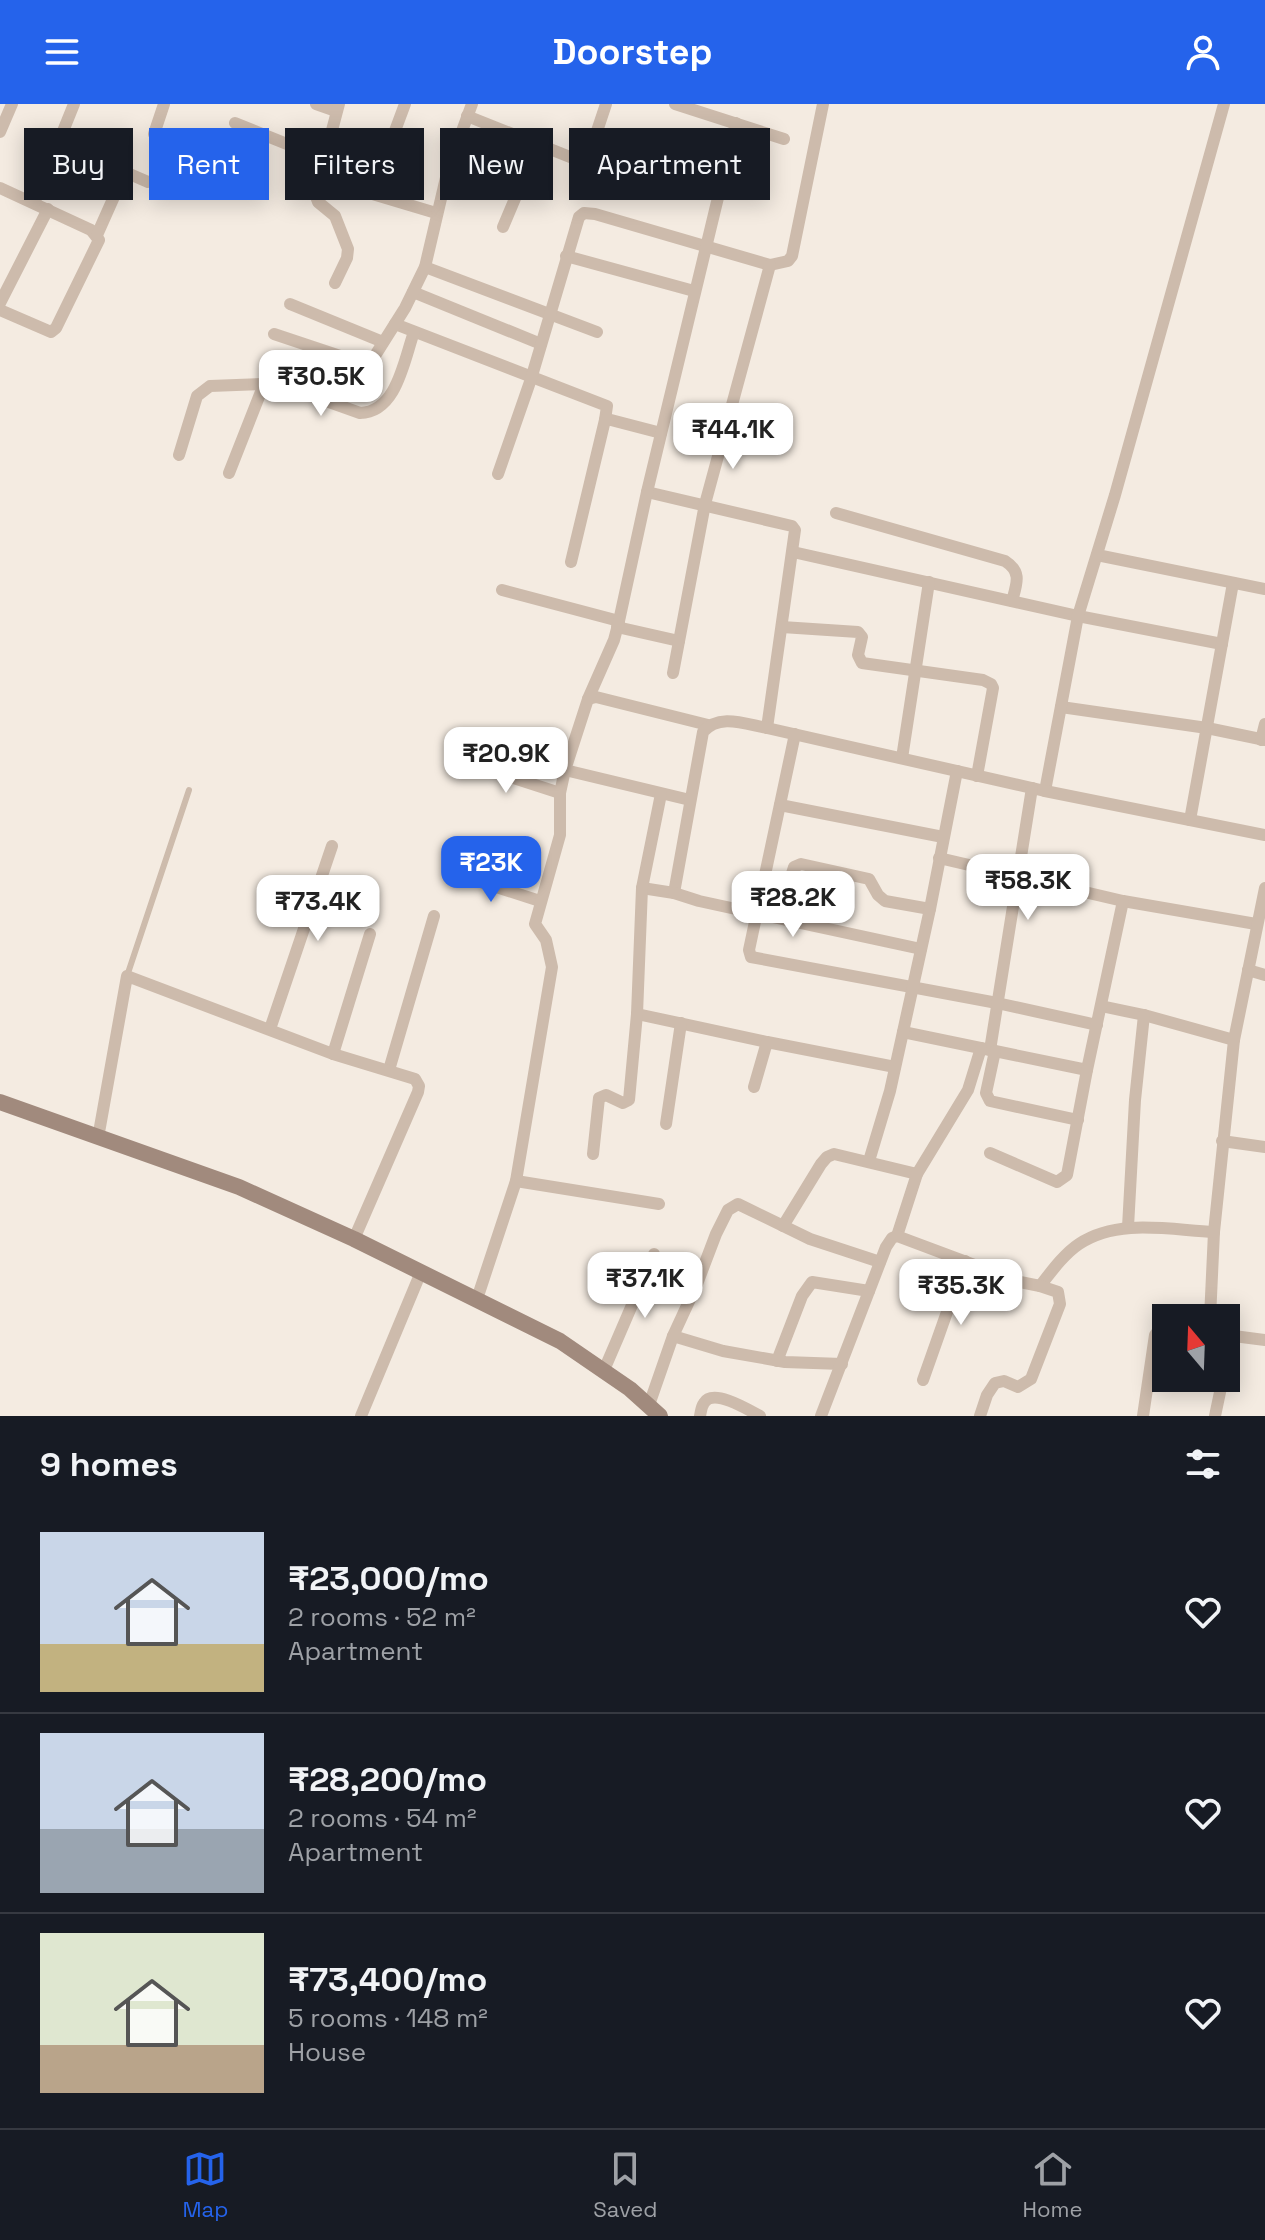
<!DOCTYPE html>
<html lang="en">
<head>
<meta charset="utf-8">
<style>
  body { margin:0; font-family:"Space Grotesk",sans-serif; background:#20242c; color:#f1f3f6; height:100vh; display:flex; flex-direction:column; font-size:30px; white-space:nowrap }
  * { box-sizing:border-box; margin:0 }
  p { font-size:26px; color:#9ea1a6 }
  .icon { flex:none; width:44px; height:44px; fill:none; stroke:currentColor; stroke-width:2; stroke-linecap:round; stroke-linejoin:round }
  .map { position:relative; height:1312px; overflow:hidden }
  .drawer { display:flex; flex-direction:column; background:#171b24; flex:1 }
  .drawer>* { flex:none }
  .guide { position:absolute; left:24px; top:24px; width:800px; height:72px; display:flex; gap:16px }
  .needle { width:52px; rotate:341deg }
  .buttons { position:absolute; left:1152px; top:1200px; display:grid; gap:16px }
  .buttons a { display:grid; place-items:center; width:88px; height:88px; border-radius:0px; background:#171b24; box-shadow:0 4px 20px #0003; font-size:40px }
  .price { position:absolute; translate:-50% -68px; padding:0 18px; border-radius:16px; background:#fff; color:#222; font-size:26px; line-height:52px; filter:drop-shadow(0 2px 4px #0008) }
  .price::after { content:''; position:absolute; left:50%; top:48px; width:24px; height:18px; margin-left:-12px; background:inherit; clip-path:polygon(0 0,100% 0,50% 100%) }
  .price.active { background:#2563eb; color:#fff }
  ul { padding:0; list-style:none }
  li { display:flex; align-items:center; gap:24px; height:200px; padding:0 40px }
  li+li { border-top:2px solid #363941 }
  li span { display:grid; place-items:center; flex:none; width:224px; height:160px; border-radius:0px; color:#555 }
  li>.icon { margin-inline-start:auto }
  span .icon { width:96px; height:96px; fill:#fffc; stroke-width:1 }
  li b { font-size:34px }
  h2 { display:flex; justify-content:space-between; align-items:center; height:96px; padding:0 40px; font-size:34px }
  .chip { padding:0 28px; border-radius:0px; background:#171b24; box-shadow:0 4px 20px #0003; font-size:28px; line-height:72px }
  .chip.active { background:#2563eb; color:#fff }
  header { display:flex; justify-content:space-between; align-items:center; height:104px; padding:0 40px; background:#2563eb; color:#fff; font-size:36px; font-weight:700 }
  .tab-bar { display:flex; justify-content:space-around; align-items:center; height:112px; border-top:2px solid #363941; background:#171b24; font-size:22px; color:#9ea1a6 }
  .tab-bar a { display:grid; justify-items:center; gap:4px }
  .tab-bar .active { color:#2563eb }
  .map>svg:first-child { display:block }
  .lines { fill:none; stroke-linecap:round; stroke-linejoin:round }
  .service { stroke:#cdbbac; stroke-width:6 }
  .minor { stroke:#cdbbac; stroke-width:12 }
  .secondary { stroke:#a18a7d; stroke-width:16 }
</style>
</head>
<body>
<header><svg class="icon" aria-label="menu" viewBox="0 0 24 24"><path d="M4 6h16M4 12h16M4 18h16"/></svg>Doorstep<svg class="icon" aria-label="person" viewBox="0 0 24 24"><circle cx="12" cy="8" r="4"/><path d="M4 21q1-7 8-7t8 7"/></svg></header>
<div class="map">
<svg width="1265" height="1312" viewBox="0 0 1265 1312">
  <rect width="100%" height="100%" fill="#f4ebe1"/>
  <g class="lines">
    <path class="service" d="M 127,872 L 189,686"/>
    <g class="minor">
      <path d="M 316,0 L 336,7"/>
      <path d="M 675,0 L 784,35"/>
      <path d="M 467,12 L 580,57 L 590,48 L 606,0"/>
      <path d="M 235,19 L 324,55"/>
      <path d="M 0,28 L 12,0"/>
      <path d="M 154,30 L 164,0"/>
      <path d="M 58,39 L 148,78"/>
      <path d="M 319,74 L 436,109"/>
      <path d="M 0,84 L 91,126 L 99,136 L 56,224 L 51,228 L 0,206"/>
      <path d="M 367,87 L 380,67 L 405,0"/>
      <path d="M 34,99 L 74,0"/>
      <path d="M 503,123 L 538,40"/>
      <path d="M 97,131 L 125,68"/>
      <path d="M 566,152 L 694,187"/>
      <path d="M 425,163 L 597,228"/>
      <path d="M 335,179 L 347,154 L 348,145 L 335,112 L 318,98 L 315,90 L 339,0"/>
      <path d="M 413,188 L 541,240"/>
      <path d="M 0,199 L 48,105"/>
      <path d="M 290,200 L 383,238"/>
      <path d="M 395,220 L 607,302 L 605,316"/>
      <path d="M 274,230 L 364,260 L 371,258 L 405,204 L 425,163 L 448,65 L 472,0"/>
      <path d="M 179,351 L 197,292 L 210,282 L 264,280 L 287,283 L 360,309 C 397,308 404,256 414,228"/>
      <path d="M 229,369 L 264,280"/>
      <path d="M 498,370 L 531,275 L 579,113 L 584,109 L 595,110 L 770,161 L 788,157 L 792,152 L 823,0"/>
      <path d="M 647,388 L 792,422 L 795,426 L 767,624"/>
      <path d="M 836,409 L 1005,457 C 1022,468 1017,479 1012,497"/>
      <path d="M 793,448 L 1078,512 L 1222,540"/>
      <path d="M 1097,451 L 1265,485"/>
      <path d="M 571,458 L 605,316 L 611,316 L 661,329"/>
      <path d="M 502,486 L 619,517"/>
      <path d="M 617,523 L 679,537"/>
      <path d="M 782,523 L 858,528 L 862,533 L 858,551 L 862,559 L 983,576 L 991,580 L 993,584 L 977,672"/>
      <path d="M 673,569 L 705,400 L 770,161"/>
      <path d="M 588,595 L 596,593 L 708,621"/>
      <path d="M 1061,603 L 1207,624 L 1265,636"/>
      <path d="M 795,630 L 749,846 L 751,853 L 997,899 L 1097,921"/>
      <path d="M 1261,636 L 1265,620"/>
      <path d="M 902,654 L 929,478"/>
      <path d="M 464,658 L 560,689"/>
      <path d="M 565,666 L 690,696"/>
      <path d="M 1045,687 L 1078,512 L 1115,391 L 1224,0"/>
      <path d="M 780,701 L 943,733"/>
      <path d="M 1190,716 L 1233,479"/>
      <path d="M 939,754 L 1123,797 L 1256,820"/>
      <path d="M 453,769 L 540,797"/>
      <path d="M 763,777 L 789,779 L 794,763 L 801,760 L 869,775 L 878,791 L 885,797 L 930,805"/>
      <path d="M 642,784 L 674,789 L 703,628 C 719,609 745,620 767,624 L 1045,687 L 1265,731"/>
      <path d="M 674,789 L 699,797 L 921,845"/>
      <path d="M 1248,866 L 1265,871"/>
      <path d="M 1101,902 L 1144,911 L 1234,936"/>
      <path d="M 637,910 L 767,938"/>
      <path d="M 270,925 L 332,742"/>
      <path d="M 903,928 L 1087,966 L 1123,797"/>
      <path d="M 990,946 L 1032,684"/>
      <path d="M 995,947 L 986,989 L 990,997 L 1078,1016"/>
      <path d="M 333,950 L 370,830"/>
      <path d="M 389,966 L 434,812"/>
      <path d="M 754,983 L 767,938 L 895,963"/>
      <path d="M 666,1020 L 681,919"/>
      <path d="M 98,1034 L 127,872 L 333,950 L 415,975 L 419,982 L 418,988 L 354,1135"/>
      <path d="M 1222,1037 L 1265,1043"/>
      <path d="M 990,1049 L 1057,1078 L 1067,1071 L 1087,966"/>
      <path d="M 593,1050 L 599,994 L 606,991 L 623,999 L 629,996 L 637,910 L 642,784 L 661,690"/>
      <path d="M 869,1057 L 890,987 L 930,805 L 957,667"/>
      <path d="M 516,1077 L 659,1100"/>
      <path d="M 783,1122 L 821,1060 L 827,1053 L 834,1050 L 917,1070"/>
      <path d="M 1128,1123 L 1135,996 L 1144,911"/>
      <path d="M 897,1132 L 917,1070 L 968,986 L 981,944"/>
      <path d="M 477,1195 L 516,1077 L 552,863 L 546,836 L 535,820 L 560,731 L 560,689 L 565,666 L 588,595 L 614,536 L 619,517 L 647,388 L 736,19"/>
      <path d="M 1210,1214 L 1214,1128 L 1234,936 L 1265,784"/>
      <path d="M 1226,1231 L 1265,1236"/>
      <path d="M 673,1232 L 723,1247 L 785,1258 L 842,1260"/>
      <path d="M 777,1257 L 802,1192 L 812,1178 L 869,1187"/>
      <path d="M 1226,1260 L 1232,1232"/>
      <path d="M 604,1266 L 654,1150"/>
      <path d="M 923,1276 L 965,1157"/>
      <path d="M 649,1301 L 673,1232 L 697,1180 L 716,1130 L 728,1106 L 738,1100 L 810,1135 L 880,1158"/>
      <path d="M 361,1312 L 421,1168"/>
      <path d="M 700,1312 C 701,1308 701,1303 704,1299 C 713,1284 749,1306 760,1312"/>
      <path d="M 821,1312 L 886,1143 L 892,1134 L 897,1132 L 1020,1178 L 1040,1182 C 1051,1168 1064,1150 1079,1140 C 1118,1114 1170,1126 1214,1128"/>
      <path d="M 980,1312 L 987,1291 L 995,1279 L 1004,1277 L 1018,1283 L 1031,1275 L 1060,1200 L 1058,1188 L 1040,1182"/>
      <path d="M 1143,1312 L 1155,1231 L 1158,1227 L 1166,1226"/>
      <path d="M 1215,1312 L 1223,1274"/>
    </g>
    <path class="secondary" d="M 0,998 L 239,1083 L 354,1135 L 560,1237 L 630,1285 L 660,1312"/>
  </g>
</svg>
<div class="buttons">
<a><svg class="needle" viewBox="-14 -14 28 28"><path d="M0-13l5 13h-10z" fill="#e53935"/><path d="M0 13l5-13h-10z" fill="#9ea1a6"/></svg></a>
</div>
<b class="price" style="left:321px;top:314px">₹30.5K</b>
<b class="price" style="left:733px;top:367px">₹44.1K</b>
<b class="price" style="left:506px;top:691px">₹20.9K</b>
<b class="price active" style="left:491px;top:800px">₹23K</b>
<b class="price" style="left:1028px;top:818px">₹58.3K</b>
<b class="price" style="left:793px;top:835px">₹28.2K</b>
<b class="price" style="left:318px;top:839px">₹73.4K</b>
<b class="price" style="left:645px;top:1216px">₹37.1K</b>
<b class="price" style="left:961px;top:1223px">₹35.3K</b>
<div class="guide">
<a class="chip">Buy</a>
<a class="chip active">Rent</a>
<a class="chip">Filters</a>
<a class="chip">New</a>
<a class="chip">Apartment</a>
</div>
</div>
<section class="drawer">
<h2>9 homes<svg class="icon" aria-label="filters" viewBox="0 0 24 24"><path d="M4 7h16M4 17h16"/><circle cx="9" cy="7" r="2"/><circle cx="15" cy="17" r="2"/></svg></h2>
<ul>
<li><span style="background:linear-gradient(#c9d6e8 70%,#c2b280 0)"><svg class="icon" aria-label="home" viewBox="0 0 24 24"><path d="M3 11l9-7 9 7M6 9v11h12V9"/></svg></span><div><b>₹23,000/mo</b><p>2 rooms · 52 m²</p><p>Apartment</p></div><svg class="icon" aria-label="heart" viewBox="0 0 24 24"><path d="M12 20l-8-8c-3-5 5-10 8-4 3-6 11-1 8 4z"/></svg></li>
<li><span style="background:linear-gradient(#c9d6e8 60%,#9aa5b1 0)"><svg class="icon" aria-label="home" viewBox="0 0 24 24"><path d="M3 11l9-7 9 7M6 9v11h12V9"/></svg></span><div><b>₹28,200/mo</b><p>2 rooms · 54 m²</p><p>Apartment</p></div><svg class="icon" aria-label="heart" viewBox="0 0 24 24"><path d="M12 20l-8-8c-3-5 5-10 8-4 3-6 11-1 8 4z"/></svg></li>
<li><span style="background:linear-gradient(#dfe7d0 70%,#b9a48a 0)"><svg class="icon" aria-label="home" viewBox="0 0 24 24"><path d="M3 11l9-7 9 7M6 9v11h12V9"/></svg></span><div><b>₹73,400/mo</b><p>5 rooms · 148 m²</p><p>House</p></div><svg class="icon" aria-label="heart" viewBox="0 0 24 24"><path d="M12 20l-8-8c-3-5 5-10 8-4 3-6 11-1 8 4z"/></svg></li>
</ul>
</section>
<nav class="tab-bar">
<a class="active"><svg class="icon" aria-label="map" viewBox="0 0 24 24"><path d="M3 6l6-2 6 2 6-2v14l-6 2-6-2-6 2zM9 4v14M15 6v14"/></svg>Map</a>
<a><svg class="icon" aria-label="saved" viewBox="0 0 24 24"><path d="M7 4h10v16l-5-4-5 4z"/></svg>Saved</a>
<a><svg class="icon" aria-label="home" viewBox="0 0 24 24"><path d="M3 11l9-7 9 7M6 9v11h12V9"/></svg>Home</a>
</nav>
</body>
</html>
